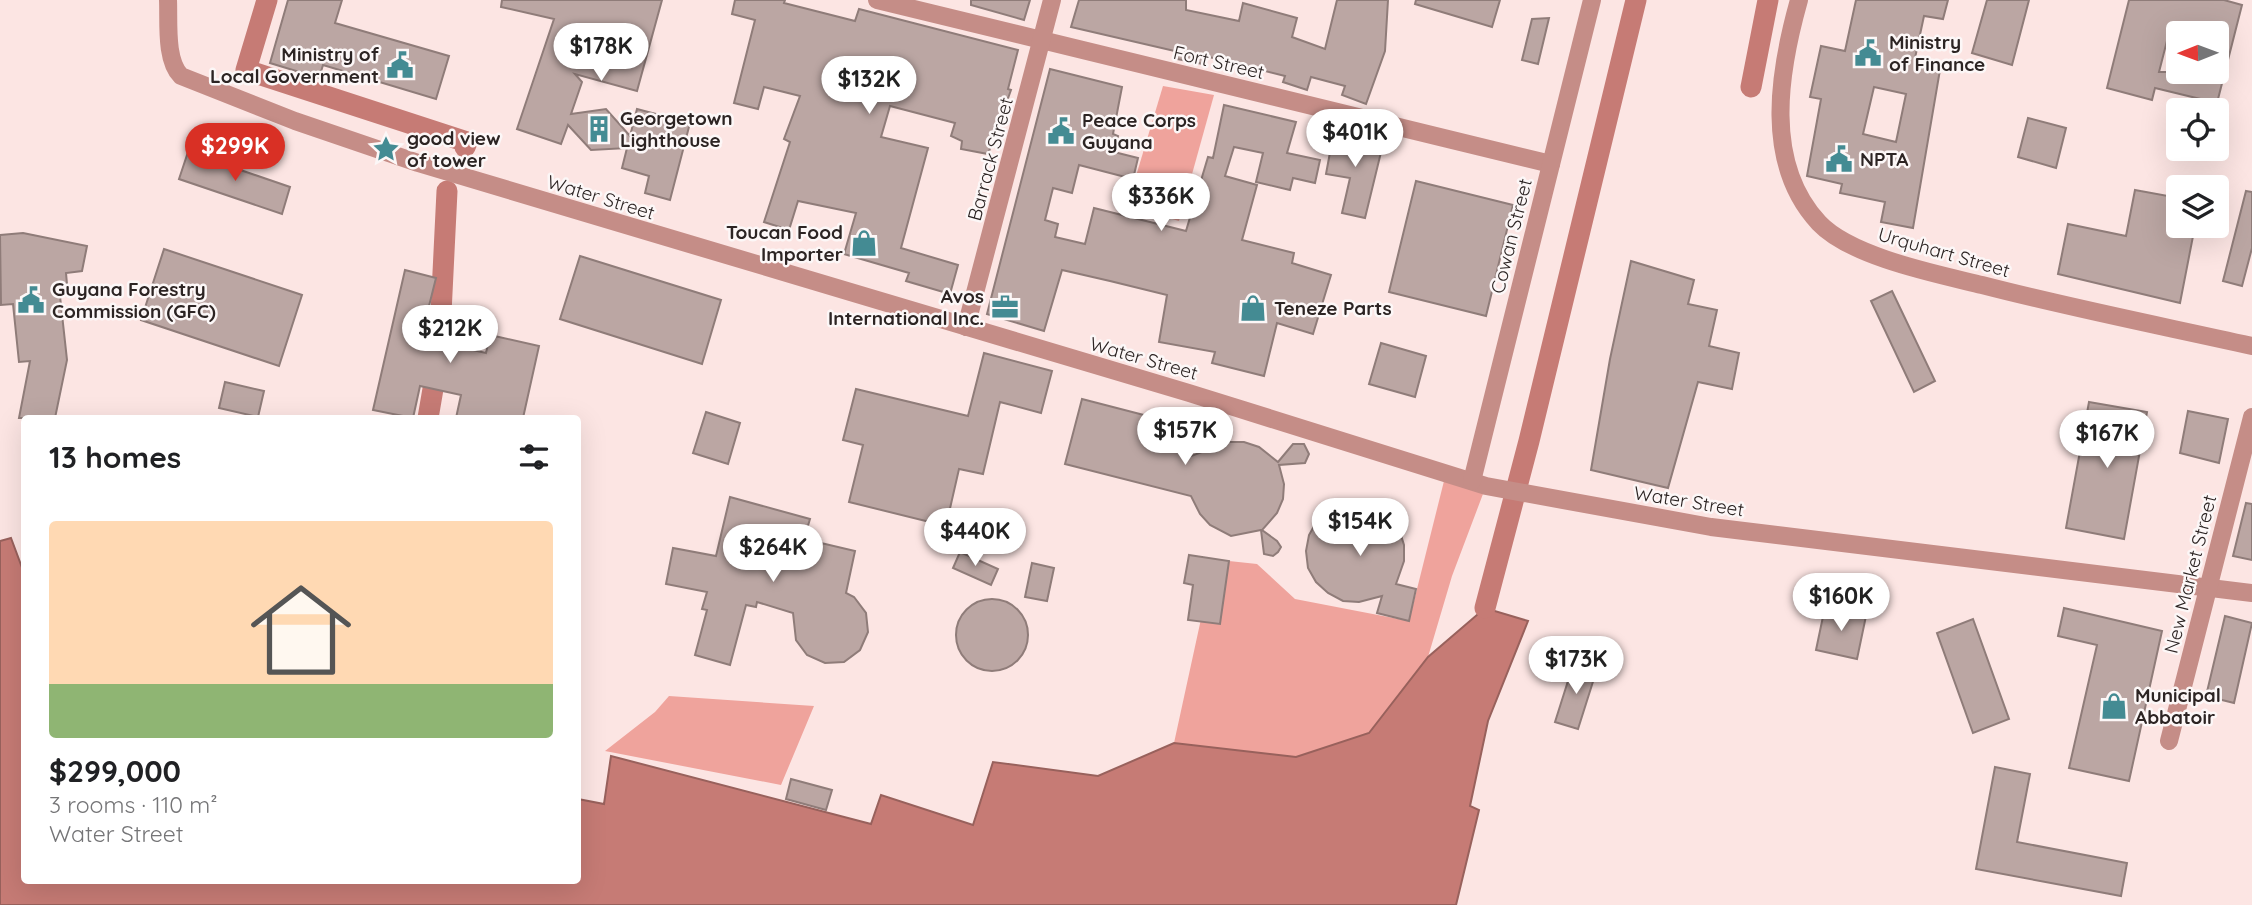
<!DOCTYPE html>
<html lang="en">
<head>
<meta charset="utf-8">
<style>
  body { margin:0; font-family:Quicksand,sans-serif; background:#f6f6f6; color:#202124; height:100vh; display:flex; flex-direction:column; font-size:26px; white-space:nowrap }
  * { box-sizing:border-box; margin:0 }
  p { font-size:23px; color:#757577 }
  .icon { flex:none; width:38px; height:38px; fill:none; stroke:currentColor; stroke-width:2; stroke-linecap:round; stroke-linejoin:round }
  .map { position:relative; flex:1; overflow:hidden }
  .drawer { position:absolute; left:21px; top:415px; width:560px; height:469px; display:flex; flex-direction:column; background:#fff; border-radius:7px; box-shadow:0 7px 28px #0002 }
  .drawer>* { flex:none }
  .needle { width:46px; rotate:269deg }
  .controls { position:absolute; left:2166px; top:21px; display:grid; gap:14px }
  .controls a { display:grid; place-items:center; width:63px; height:63px; border-radius:7px; background:#fff; box-shadow:0 7px 28px #0002; font-size:35px }
  .price { position:absolute; translate:-50% -60px; padding:0 16px; border-radius:24px; background:#fff; color:#222; font-size:23px; line-height:46px; filter:drop-shadow(0 2px 4px #0008) }
  .price::after { content:''; position:absolute; left:50%; top:42px; width:21px; height:16px; margin-left:-10px; background:inherit; clip-path:polygon(0 0,100% 0,50% 100%) }
  .price.active { background:#d93025; color:#fff }
  ul { padding:0; list-style:none }
  li { display:grid; align-content:center; gap:14px; height:371px; padding:0 28px }
  li+li { border-top:2px solid #e0e0e0 }
  li span { display:grid; place-items:center; height:217px; border-radius:7px; color:#555 }
  li>.icon { margin-inline-start:auto }
  span .icon { width:126px; height:126px; fill:#fffc; stroke-width:1 }
  li b { font-size:30px }
  h2 { display:flex; justify-content:space-between; align-items:center; height:84px; padding:0 28px; font-size:30px }
  .map>svg:first-child { display:block }
  .green { fill:#efa39c }
  .water { fill:#c67b75; stroke:#98615c; stroke-width:2 }
  .lines { fill:none; stroke-linecap:round; stroke-linejoin:round }
  .canal { stroke:#c67b75; stroke-width:21 }
  .building { fill:#bba6a3; stroke:#8f7c79; stroke-width:2; fill-rule:evenodd }
  .minor { stroke:#c58d87; stroke-width:18 }
  .labels { text-anchor:middle; dominant-baseline:central; stroke-width:5; stroke-linejoin:round; paint-order:stroke }
  .poi-label { font-size:19px; font-weight:bold; fill:#2c2423; stroke:#fcf7f7; text-anchor:start }
  .street-label { font-size:19px; fill:#2c2423; stroke:#fcf7f7 }
</style>
</head>
<body>
<div class="map">
<svg width="2252" height="905" viewBox="0 0 2252 905">
  <rect width="100%" height="100%" fill="#fce5e3"/>
  <g class="green">
    <path d="M 1163,86 L 1214,95 L 1179,221 L 1127,206 Z"/>
    <path d="M 1446,473 L 1486,486 L 1452,576 L 1428,657 L 1369,733 L 1295,757 L 1174,743 L 1201,619 L 1220,624 L 1229,561 L 1257,564 L 1295,599 L 1409,621 Z"/>
    <path d="M 669,696 L 814,706 L 781,785 L 605,751 L 655,712 Z"/>
  </g>
  <path class="water" d="M 11,538 L 24,573 L 24,880 L 578,880 L 578,799 L 604,804 L 611,756 L 871,824 L 881,795 L 973,825 L 993,762 L 1098,776 L 1174,743 L 1296,757 L 1369,733 L 1428,657 L 1485,608 L 1528,621 L 1488,721 L 1470,806 L 1479,810 L 1456,905 L 0,905 L 0,541 Z"/>
  <g class="lines">
    <g class="canal">
      <path d="M 267,0 L 246,70 L 467,142 L 465,147"/>
      <path d="M 1751,87 L 1768,0"/>
      <path d="M 428,418 L 439,354 L 447,191"/>
      <path d="M 1485,608 L 1529,441 L 1636,0"/>
    </g>
  </g>
  <g class="building">
    <path d="M 288,0 L 342,0 L 335,23 L 449,56 L 436,99 L 323,65 L 319,78 L 270,63 Z"/>
    <path d="M 502,0 L 662,0 L 637,91 L 575,74 L 582,82 L 571,114 L 606,109 L 630,136 L 637,109 L 690,123 L 670,200 L 645,193 L 649,176 L 622,168 L 627,148 L 591,150 L 568,125 L 561,144 L 517,129 L 554,19 L 501,7 Z"/>
    <path d="M 735,0 L 785,0 L 784,3 L 855,21 L 859,9 L 1018,50 L 1008,89 L 1011,90 L 988,154 L 961,149 L 962,141 L 951,136 L 955,123 L 890,106 L 881,137 L 928,148 L 901,248 L 958,265 L 950,294 L 906,281 L 909,273 L 844,254 L 856,213 L 798,201 L 789,230 L 764,222 L 790,142 L 784,139 L 800,96 L 764,87 L 758,109 L 734,103 L 755,20 L 732,14 Z"/>
    <path d="M 971,0 L 1030,0 L 1024,20 L 971,5 Z"/>
    <path d="M 1079,0 L 1186,0 L 1186,10 L 1239,21 L 1243,3 L 1297,18 L 1292,37 L 1325,49 L 1337,0 L 1388,0 L 1385,51 L 1366,104 L 1342,95 L 1345,86 L 1311,77 L 1307,90 L 1283,82 L 1285,76 L 1205,56 L 1203,64 L 1177,59 L 1179,52 L 1071,27 Z"/>
    <path d="M 1416,0 L 1500,0 L 1492,27 L 1415,4 Z"/>
    <path d="M 1856,0 L 1948,0 L 1943,19 L 1924,16 L 1915,58 L 1941,64 L 1913,228 L 1881,222 L 1885,202 L 1840,193 L 1842,184 L 1807,176 L 1821,99 L 1810,97 L 1821,46 L 1845,51 ZM 1874,87 L 1906,94 L 1896,142 L 1863,134 Z"/>
    <path d="M 1987,0 L 2029,0 L 2012,65 L 1972,53 Z"/>
    <path d="M 2129,0 L 2224,0 L 2242,5 L 2217,103 L 2155,88 L 2152,100 L 2107,88 ZM 2169,33 L 2217,33 L 2217,72 L 2159,72 Z"/>
    <path d="M 1549,18 L 1538,64 L 1522,60 L 1532,19 Z"/>
    <path d="M 1050,69 L 1122,87 L 1113,134 L 1118,136 L 1114,152 L 1138,158 L 1133,179 L 1079,165 L 1072,193 L 1053,188 L 1045,220 L 1058,224 L 1055,237 L 1085,244 L 1094,208 L 1186,231 L 1208,157 L 1213,158 L 1224,105 L 1296,122 L 1287,153 L 1320,160 L 1315,183 L 1293,178 L 1290,190 L 1256,182 L 1263,153 L 1234,147 L 1225,176 L 1257,185 L 1242,240 L 1294,253 L 1292,263 L 1331,275 L 1313,334 L 1277,323 L 1264,376 L 1212,363 L 1215,352 L 1159,342 L 1167,295 L 1110,281 L 1062,270 L 1044,331 L 987,314 Z"/>
    <path d="M 2028,118 L 2066,128 L 2056,168 L 2018,157 Z"/>
    <path d="M 1334,131 L 1383,144 L 1365,218 L 1342,213 L 1350,178 L 1326,174 Z"/>
    <path d="M 188,152 L 290,187 L 282,214 L 179,179 Z"/>
    <path d="M 1416,181 L 1513,205 L 1486,316 L 1389,292 Z"/>
    <path d="M 2135,190 L 2179,198 L 2179,226 L 2195,226 L 2180,303 L 2058,274 L 2068,224 L 2126,236 Z"/>
    <path d="M 2246,191 L 2252,192 L 2252,248 L 2242,286 L 2223,281 Z"/>
    <path d="M 23,233 L 87,246 L 82,271 L 66,273 L 68,295 L 60,296 L 67,360 L 55,418 L 19,418 L 30,361 L 19,362 L 13,304 L 1,305 L 0,235 Z"/>
    <path d="M 164,249 L 302,295 L 279,366 L 141,320 Z"/>
    <path d="M 580,256 L 721,300 L 702,364 L 560,319 Z"/>
    <path d="M 1631,261 L 1694,280 L 1688,304 L 1717,310 L 1709,346 L 1739,353 L 1732,389 L 1698,382 L 1668,488 L 1591,470 L 1610,359 Z"/>
    <path d="M 405,270 L 436,278 L 421,338 L 486,353 L 490,335 L 539,346 L 523,418 L 456,418 L 461,395 L 420,386 L 413,418 L 373,410 Z"/>
    <path d="M 1892,291 L 1935,381 L 1914,392 L 1871,301 Z"/>
    <path d="M 1381,343 L 1426,356 L 1415,397 L 1369,384 Z"/>
    <path d="M 984,353 L 1052,371 L 1041,413 L 1000,402 L 983,474 L 959,469 L 946,526 L 849,502 L 863,445 L 843,440 L 856,389 L 968,416 Z"/>
    <path d="M 225,382 L 264,391 L 258,417 L 219,408 Z"/>
    <path d="M 1082,399 L 1194,428 L 1186,458 L 1229,442 L 1244,442 L 1259,447 L 1278,462 L 1293,444 L 1304,444 L 1309,454 L 1305,463 L 1279,465 L 1284,484 L 1283,499 L 1277,513 L 1262,530 L 1277,541 L 1281,547 L 1278,552 L 1273,556 L 1264,554 L 1261,530 L 1231,536 L 1210,525 L 1200,514 L 1191,496 L 1065,464 Z"/>
    <path d="M 2089,402 L 2147,412 L 2124,539 L 2066,528 Z"/>
    <path d="M 2188,411 L 2228,419 L 2219,463 L 2180,453 Z"/>
    <path d="M 706,412 L 740,423 L 728,464 L 693,453 Z"/>
    <path d="M 730,497 L 810,519 L 804,539 L 855,551 L 846,593 L 854,597 L 866,613 L 868,632 L 860,650 L 844,662 L 825,663 L 807,655 L 796,640 L 793,613 L 757,602 L 756,607 L 746,605 L 730,665 L 695,655 L 707,610 L 702,609 L 707,592 L 666,584 L 673,548 L 716,556 Z"/>
    <path d="M 1360,503 L 1376,507 L 1389,516 L 1399,529 L 1404,545 L 1404,561 L 1396,584 L 1416,589 L 1409,621 L 1377,613 L 1382,596 L 1359,602 L 1343,601 L 1328,593 L 1316,582 L 1308,568 L 1306,551 L 1309,535 L 1317,521 L 1329,510 L 1345,504 Z"/>
    <path d="M 2246,503 L 2252,504 L 2252,560 L 2233,556 Z"/>
    <path d="M 960,552 L 998,569 L 991,585 L 953,568 Z"/>
    <path d="M 1189,555 L 1229,561 L 1220,624 L 1188,620 L 1193,585 L 1184,583 Z"/>
    <path d="M 1032,563 L 1054,568 L 1047,601 L 1025,597 Z"/>
    <circle cx="992" cy="635" r="36"/>
    <path d="M 1825,607 L 1866,616 L 1857,659 L 1816,650 Z"/>
    <path d="M 2064,608 L 2162,631 L 2129,781 L 2069,768 L 2097,645 L 2058,636 Z"/>
    <path d="M 2225,616 L 2252,623 L 2234,703 L 2206,696 Z"/>
    <path d="M 1973,619 L 2009,719 L 1973,733 L 1937,633 Z"/>
    <path d="M 1574,662 L 1597,669 L 1578,729 L 1555,722 Z"/>
    <path d="M 1995,767 L 2030,774 L 2017,842 L 2127,863 L 2121,896 L 1976,869 Z"/>
    <path d="M 791,779 L 832,790 L 826,810 L 786,799 Z"/>
  </g>
  <g class="lines">
    <g class="minor">
      <path d="M 168,0 C 169,22 165,60 181,76 L 295,121 L 418,163 L 1189,393 L 1486,486 L 1711,527 L 2252,593"/>
      <path d="M 877,0 L 1551,164"/>
      <path d="M 1799,0 C 1779,71 1763,163 1819,223 C 1851,257 1937,274 1982,285 C 2071,308 2162,326 2252,346"/>
      <path d="M 966,327 L 1052,0"/>
      <path d="M 1472,481 L 1592,0"/>
      <path d="M 2169,741 L 2252,417"/>
    </g>
  </g>
  <defs>
    <symbol id="civic-bare" viewBox="-9 -9 18 18"><path d="M-.6-6.5H3V-4.5H.6V-3L4-1V1h2V6H-6V1h2V-1L-.6-3ZM-1.2 2.5V6h2.4V2.5Z" fill="#448b93" stroke="#fcf7f7" stroke-width="2.5" paint-order="stroke"/></symbol>
    <symbol id="building-bare" viewBox="-9 -9 18 18"><path d="M-4-6H4V6H1V3H-1V6H-4ZM-2.5-4.3h1.7v1.8h-1.7ZM.8-4.3h1.7v1.8H.8ZM-2.5-1h1.7V.8h-1.7ZM.8-1h1.7V.8H.8Z" fill="#448b93" stroke="#fcf7f7" stroke-width="2.5" paint-order="stroke"/></symbol>
    <symbol id="sight-bare" viewBox="-9 -9 18 18"><path d="M0-6L1.8-2.2L6-1.7L2.9 1.2L3.7 5.4L0 3.3L-3.7 5.4L-2.9 1.2L-6-1.7L-1.8-2.2Z" fill="#448b93" stroke="#fcf7f7" stroke-width="2.5" paint-order="stroke"/></symbol>
    <symbol id="shop-bare" viewBox="-9 -9 18 18"><path d="M-5-2.5h2.3a2.7 3.5 0 0 1 5.4 0H5L5.5 6h-11ZM-1.5-2.5h3a1.5 2.3 0 0 0-3 0Z" fill="#448b93" stroke="#fcf7f7" stroke-width="2.5" paint-order="stroke"/></symbol>
    <symbol id="office-bare" viewBox="-9 -9 18 18"><path d="M-6-3h4V-5.5h4V-3h4V5H-6ZM-1-4.5V-3h2v-1.5ZM-6 0V1H6V0Z" fill="#448b93" stroke="#fcf7f7" stroke-width="2.5" paint-order="stroke"/></symbol>
  </defs>
  <g fill-rule="evenodd">
    <use href="#civic-bare" x="1849" y="34" width="38" height="38"/>
    <use href="#civic-bare" x="381" y="46" width="38" height="38"/>
    <use href="#building-bare" x="580" y="110" width="38" height="38"/>
    <use href="#civic-bare" x="1042" y="112" width="38" height="38"/>
    <use href="#sight-bare" x="367" y="130" width="38" height="38"/>
    <use href="#civic-bare" x="1820" y="140" width="38" height="38"/>
    <use href="#shop-bare" x="845" y="224" width="38" height="38"/>
    <use href="#civic-bare" x="12" y="281" width="38" height="38"/>
    <use href="#office-bare" x="986" y="288" width="38" height="38"/>
    <use href="#shop-bare" x="1234" y="289" width="38" height="38"/>
    <use href="#shop-bare" x="2095" y="687" width="38" height="38"/>
  </g>
  <g class="labels">
    <g class="poi-label">
      <text x="1889" y="42">Ministry<tspan x="1889" dy="22">of Finance</tspan></text>
      <text x="379" y="54" text-anchor="end">Ministry of<tspan x="379" dy="22">Local Government</tspan></text>
      <text x="620" y="118">Georgetown<tspan x="620" dy="22">Lighthouse</tspan></text>
      <text x="1082" y="120">Peace Corps<tspan x="1082" dy="22">Guyana</tspan></text>
      <text x="407" y="138">good view<tspan x="407" dy="22">of tower</tspan></text>
      <text x="1860" y="159">NPTA</text>
      <text x="843" y="232" text-anchor="end">Toucan Food<tspan x="843" dy="22">Importer</tspan></text>
      <text x="52" y="289">Guyana Forestry<tspan x="52" dy="22">Commission (GFC)</tspan></text>
      <text x="984" y="296" text-anchor="end">Avos<tspan x="984" dy="22">International Inc.</tspan></text>
      <text x="1274" y="308">Teneze Parts</text>
      <text x="2135" y="695">Municipal<tspan x="2135" dy="22">Abbatoir</tspan></text>
    </g>
    <g class="street-label">
      <text transform="translate(1219 62) rotate(13)">Fort Street</text>
      <text transform="translate(990 159) rotate(-75)">Barrack Street</text>
      <text transform="translate(601 197) rotate(17)">Water Street</text>
      <text transform="translate(1511 236) rotate(-76)">Cowan Street</text>
      <text transform="translate(1944 252) rotate(16)">Urquhart Street</text>
      <text transform="translate(1144 358) rotate(16)">Water Street</text>
      <text transform="translate(1689 501) rotate(9)">Water Street</text>
      <text transform="translate(2190 574) rotate(-76)">New Market Street</text>
    </g>
  </g>
</svg>
<div class="controls">
<a><svg class="needle" viewBox="-14 -14 28 28"><path d="M0-13l5 13h-10z" fill="#e53935"/><path d="M0 13l5-13h-10z" fill="#757577"/></svg></a>
<a><svg class="icon" aria-label="locate" viewBox="0 0 24 24"><circle cx="12" cy="12" r="6"/><path d="M12 2v4M12 18v4M2 12h4M18 12h4"/></svg></a>
<a><svg class="icon" aria-label="layers" viewBox="0 0 24 24"><path d="M12 4l9 5-9 5-9-5zM3 14l9 5 9-5"/></svg></a>
</div>
<b class="price" style="left:601px;top:83px">$178K</b>
<b class="price" style="left:869px;top:116px">$132K</b>
<b class="price" style="left:1355px;top:169px">$401K</b>
<b class="price active" style="left:235px;top:183px">$299K</b>
<b class="price" style="left:1161px;top:233px">$336K</b>
<b class="price" style="left:450px;top:365px">$212K</b>
<b class="price" style="left:1185px;top:467px">$157K</b>
<b class="price" style="left:2107px;top:470px">$167K</b>
<b class="price" style="left:1360px;top:558px">$154K</b>
<b class="price" style="left:975px;top:568px">$440K</b>
<b class="price" style="left:773px;top:584px">$264K</b>
<b class="price" style="left:1841px;top:633px">$160K</b>
<b class="price" style="left:1576px;top:696px">$173K</b>
<section class="drawer">
<h2>13 homes<svg class="icon" aria-label="filters" viewBox="0 0 24 24"><path d="M4 7h16M4 17h16"/><circle cx="9" cy="7" r="2"/><circle cx="15" cy="17" r="2"/></svg></h2>
<ul>
<li><span style="background:linear-gradient(#ffd9b3 75%,#8fb573 0)"><svg class="icon" aria-label="home" viewBox="0 0 24 24"><path d="M3 11l9-7 9 7M6 9v11h12V9"/></svg></span><div><b>$299,000</b><p>3 rooms · 110 m²</p><p>Water Street</p></div></li>
</ul>
</section>
</div>
</body>
</html>
